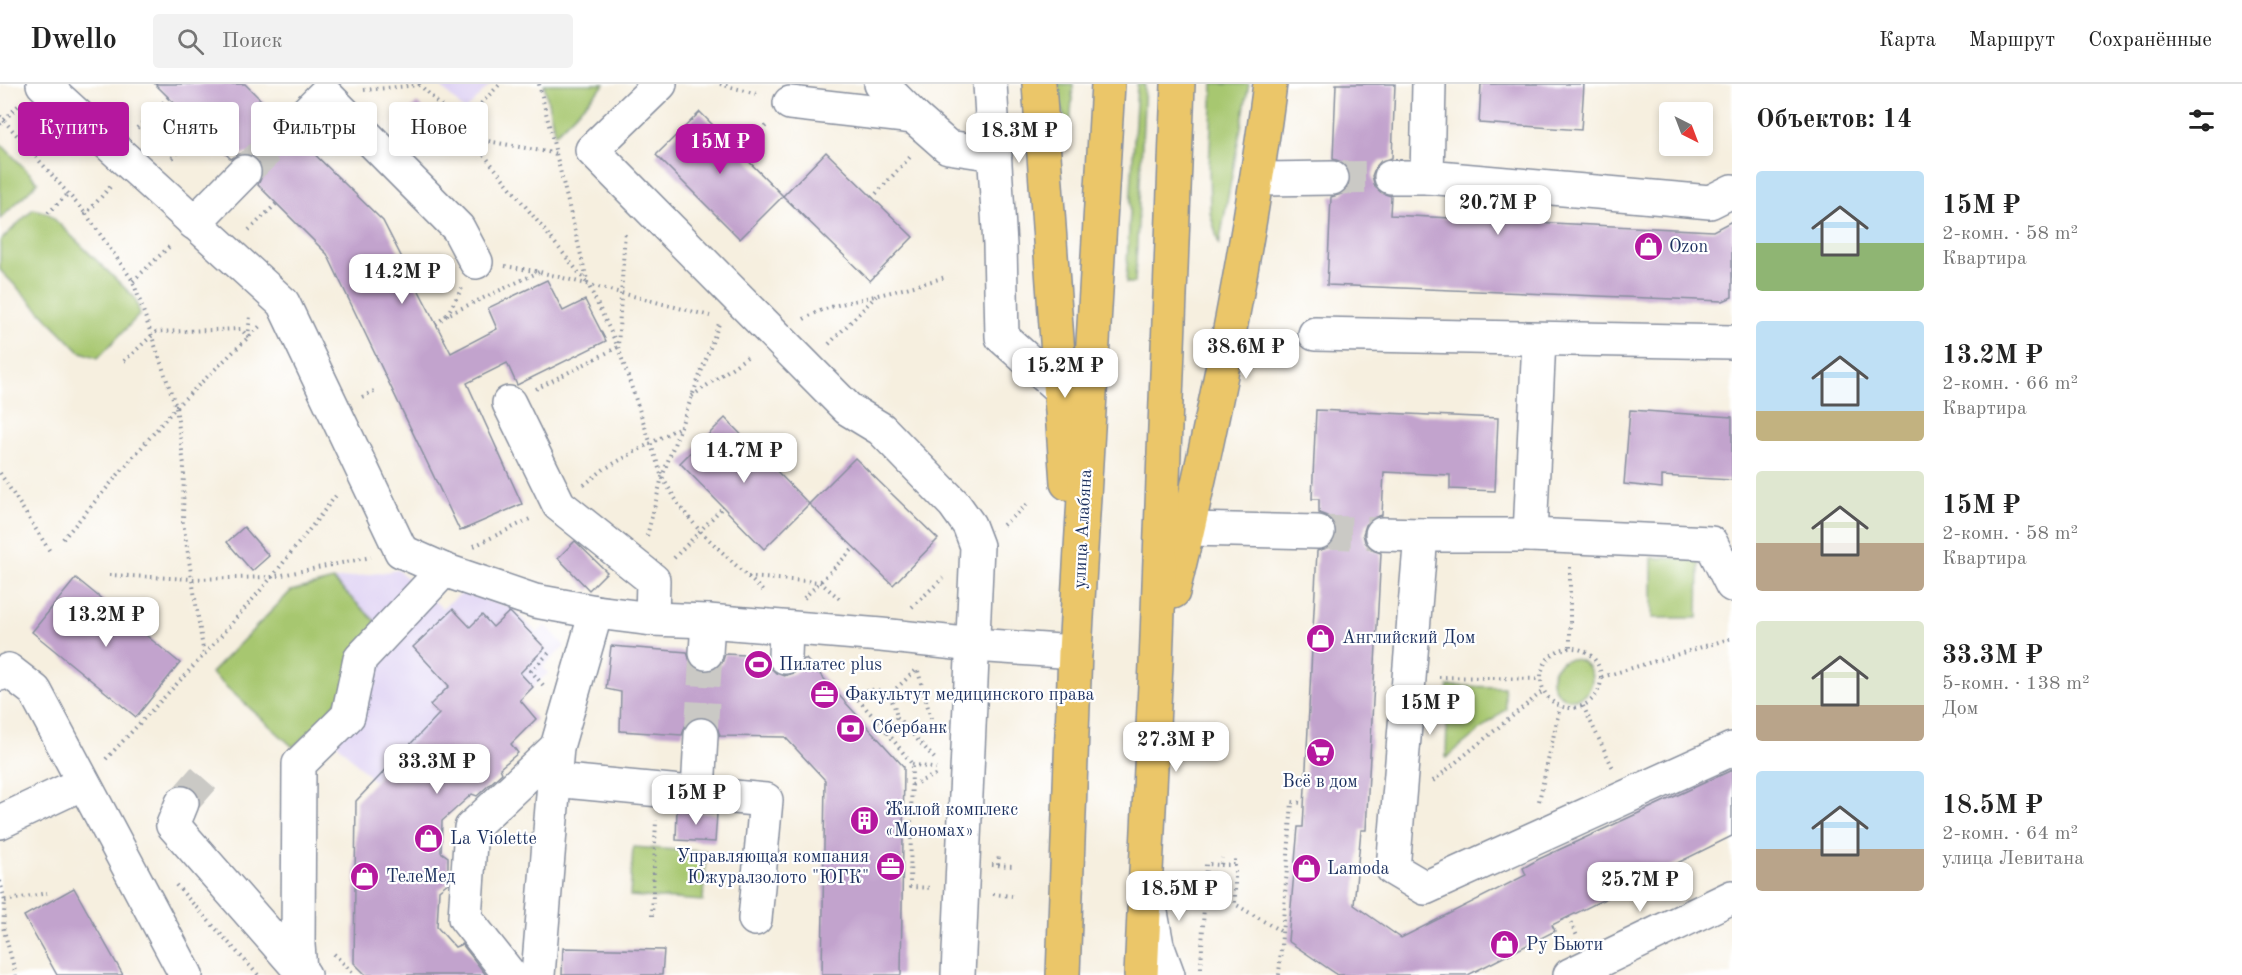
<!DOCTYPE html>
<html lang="ru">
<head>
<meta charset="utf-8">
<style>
  body { margin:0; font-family:"Old Standard TT",serif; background:#f2f2f2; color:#222; height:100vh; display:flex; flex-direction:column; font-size:22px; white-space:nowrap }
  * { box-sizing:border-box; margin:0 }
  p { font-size:20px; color:#767676 }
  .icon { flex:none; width:33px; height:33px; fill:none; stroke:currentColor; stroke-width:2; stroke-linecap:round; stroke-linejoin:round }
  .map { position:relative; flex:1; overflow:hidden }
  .panel { display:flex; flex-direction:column; background:#fff; width:510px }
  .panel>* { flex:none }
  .hud { position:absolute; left:18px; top:18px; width:570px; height:54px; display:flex; gap:12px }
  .needle { width:39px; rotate:138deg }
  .buttons { position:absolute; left:1659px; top:18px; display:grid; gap:12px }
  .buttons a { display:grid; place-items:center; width:54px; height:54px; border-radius:6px; background:#fff; box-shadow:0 3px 9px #0003; font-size:30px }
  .price { position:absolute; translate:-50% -51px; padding:0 14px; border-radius:12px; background:#fff; color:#222; font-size:20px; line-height:39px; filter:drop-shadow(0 2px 3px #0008) }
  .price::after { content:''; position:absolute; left:50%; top:36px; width:18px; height:14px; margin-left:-9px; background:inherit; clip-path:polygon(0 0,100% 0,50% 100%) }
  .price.on { background:#b5179e; color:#fff }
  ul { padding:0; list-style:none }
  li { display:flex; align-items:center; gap:18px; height:150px; padding:0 24px }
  li span { display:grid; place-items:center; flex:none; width:168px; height:120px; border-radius:6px; color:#555 }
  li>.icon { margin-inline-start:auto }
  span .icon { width:72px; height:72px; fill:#fffc; stroke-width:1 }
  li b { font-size:26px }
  h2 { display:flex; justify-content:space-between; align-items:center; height:72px; padding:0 24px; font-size:26px }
  .chip { padding:0 21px; border-radius:6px; background:#fff; box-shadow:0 3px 9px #0003; font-size:21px; line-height:54px }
  .chip.on { background:#b5179e; color:#fff }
  header { display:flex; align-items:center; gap:36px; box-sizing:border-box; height:84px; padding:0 30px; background:#fff; border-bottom:2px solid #e0e0e0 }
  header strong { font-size:28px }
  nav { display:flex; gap:33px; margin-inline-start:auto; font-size:21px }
  .search { width:420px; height:54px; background:#f2f2f2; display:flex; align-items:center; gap:15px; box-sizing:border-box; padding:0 21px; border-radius:6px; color:#767676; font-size:22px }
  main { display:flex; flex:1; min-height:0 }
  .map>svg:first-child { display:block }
  .built { fill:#e0d4f4 }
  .green { fill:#a7c76f; stroke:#617b66; stroke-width:1.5 }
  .building { fill:#c2a3cd }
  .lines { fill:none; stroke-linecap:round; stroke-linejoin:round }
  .minor-tunnel { stroke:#cac9c5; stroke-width:33; stroke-dasharray:33 16; stroke-linecap:butt }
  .minor-casing { stroke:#888f9e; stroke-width:36 }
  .major-casing { stroke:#888f9e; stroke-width:36 }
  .path { stroke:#888f9e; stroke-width:4; stroke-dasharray:1.5 4.5; stroke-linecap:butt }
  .minor { stroke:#fff; stroke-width:33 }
  .major { stroke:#ebc669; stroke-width:33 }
  .labels { text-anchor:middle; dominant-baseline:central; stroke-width:4.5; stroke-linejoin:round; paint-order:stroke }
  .poi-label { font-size:18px; fill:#1b2f5e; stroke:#fff; text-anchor:start }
  .street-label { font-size:18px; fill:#1b2f5e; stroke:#fff }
</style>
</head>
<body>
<header>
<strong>Dwello</strong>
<div class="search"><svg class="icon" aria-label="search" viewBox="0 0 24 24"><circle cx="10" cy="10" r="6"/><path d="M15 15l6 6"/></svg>Поиск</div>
<nav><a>Карта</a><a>Маршрут</a><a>Сохранённые</a></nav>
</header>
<main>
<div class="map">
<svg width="1732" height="891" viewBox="0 0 1732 891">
  <rect width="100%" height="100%" fill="#fff"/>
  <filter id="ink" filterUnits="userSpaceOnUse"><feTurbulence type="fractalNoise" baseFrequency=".0167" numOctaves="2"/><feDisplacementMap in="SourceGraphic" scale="12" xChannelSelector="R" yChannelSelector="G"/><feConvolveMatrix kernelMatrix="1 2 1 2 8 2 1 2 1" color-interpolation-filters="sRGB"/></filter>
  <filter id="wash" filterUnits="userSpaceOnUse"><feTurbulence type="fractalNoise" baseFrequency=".008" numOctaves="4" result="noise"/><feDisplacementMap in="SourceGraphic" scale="24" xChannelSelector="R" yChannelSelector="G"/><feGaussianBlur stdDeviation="1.35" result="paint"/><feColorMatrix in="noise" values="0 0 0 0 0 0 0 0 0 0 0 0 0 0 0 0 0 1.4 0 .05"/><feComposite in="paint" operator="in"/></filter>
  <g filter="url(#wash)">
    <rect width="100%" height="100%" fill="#f6efdf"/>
    <g class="built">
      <path d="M 438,0 L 491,0 L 465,27 Z"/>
      <path d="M 398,486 L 442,524 L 462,509 L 511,523 L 537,549 L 546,541 L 565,562 L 543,583 L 548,589 L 520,616 L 458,612 L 374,697 L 319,641 L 211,589 L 291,507 L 333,496 Z"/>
    </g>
    <g class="green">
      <path d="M 544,0 L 605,0 L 555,50 Z"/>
      <path d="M 1057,0 L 1073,0 L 1070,45 C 1062,31 1057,16 1057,0 Z"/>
      <path d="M 1137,0 L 1145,0 L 1135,199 L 1126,199 Z"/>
      <path d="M 1213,0 L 1249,0 L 1219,161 L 1210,128 L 1209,84 Z"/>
      <path d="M 0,59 L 38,98 L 0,135 Z"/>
      <path d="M 33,125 L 48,129 L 135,214 L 140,230 L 98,274 L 79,267 L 0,186 L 0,157 Z"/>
      <path d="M 1652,474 L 1699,474 L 1698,534 L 1652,534 Z"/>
      <path d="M 333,496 L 378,540 L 341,612 L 318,640 L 293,663 L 211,589 L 291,507 Z"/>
      <circle cx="1572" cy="595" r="20"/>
      <path d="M 1448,602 L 1504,603 L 1506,625 L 1446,674 Z"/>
      <path d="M 633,763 L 706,768 L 703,817 L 630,812 Z"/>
    </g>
    <g id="blocks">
      <g class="building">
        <path d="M 155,0 L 245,0 L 277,32 L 272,40 L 272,49 L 277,59 L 286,63 L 294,63 L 303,59 L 383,137 L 451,269 L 497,245 L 488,224 L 547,196 L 563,227 L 585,216 L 606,257 L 517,301 L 507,279 L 467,299 L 522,420 L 460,447 L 327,170 L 258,101 L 262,92 L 262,84 L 257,75 L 248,70 L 238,70 L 231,75 Z"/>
        <path d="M 1336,0 L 1395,0 L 1392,74 L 1381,77 L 1375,84 L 1372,92 L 1375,103 L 1382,109 L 1391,112 L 1390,131 L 1713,147 L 1732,137 L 1732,213 L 1723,217 L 1327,201 L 1331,113 L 1342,110 L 1349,103 L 1351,94 L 1348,84 L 1342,78 L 1333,75 Z"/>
        <path d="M 1481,0 L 1584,0 L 1581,46 L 1479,39 Z"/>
        <path d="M 417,19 L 442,43 L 420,67 L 395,42 Z"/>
        <path d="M 700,28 L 783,112 L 740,155 L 656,71 Z"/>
        <path d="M 826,68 L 913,153 L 870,197 L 783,112 Z"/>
        <path d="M 1316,326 L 1498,334 L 1495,407 L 1450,405 L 1450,391 L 1384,388 L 1382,431 L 1373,434 L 1366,441 L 1363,450 L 1365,458 L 1372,466 L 1381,469 L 1366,746 L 1361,746 L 1354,821 L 1401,854 L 1526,791 L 1523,784 L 1539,775 L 1732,686 L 1732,752 L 1552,841 L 1555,847 L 1468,891 L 1338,891 L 1288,857 L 1298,743 L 1303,743 L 1317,467 L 1327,464 L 1334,458 L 1337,449 L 1334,439 L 1327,432 L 1319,429 L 1319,415 L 1312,415 Z"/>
        <path d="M 1630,326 L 1732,333 L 1732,396 L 1662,392 L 1662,404 L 1624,400 Z"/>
        <path d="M 725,334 L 809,420 L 764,465 L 680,379 Z"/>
        <path d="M 855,374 L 938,455 L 893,501 L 809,420 Z"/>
        <path d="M 244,443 L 269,472 L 252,487 L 227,458 Z"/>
        <path d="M 575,457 L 607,488 L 589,506 L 558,474 Z"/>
        <path d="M 76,494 L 180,579 L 136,633 L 32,548 Z"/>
        <path d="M 453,525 L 470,543 L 482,531 L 493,543 L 509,528 L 511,529 L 545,564 L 520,589 L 533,603 L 520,616 L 536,635 L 511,660 L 518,669 L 500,684 L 502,689 L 477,712 L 472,710 L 442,737 L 441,768 L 448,773 L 448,799 L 439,806 L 437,843 L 455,863 L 462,860 L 486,891 L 366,891 L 354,879 L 356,717 L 439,630 L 430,621 L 449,602 L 413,563 Z"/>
        <path d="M 611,562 L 687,568 L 690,578 L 695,584 L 704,588 L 715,585 L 722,579 L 725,570 L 766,572 L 769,582 L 776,589 L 784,592 L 794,589 L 801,583 L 804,575 L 806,575 L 904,683 L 901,891 L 822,891 L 825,696 L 785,653 L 720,652 L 717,642 L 711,635 L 703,632 L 693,634 L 686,640 L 682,651 L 620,647 L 621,608 L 606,605 Z"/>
        <path d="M 677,726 L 717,730 L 715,758 L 676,756 Z"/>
        <path d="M 74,804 L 93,838 L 123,891 L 57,891 L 24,832 Z"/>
        <path d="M 563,864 L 664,866 L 662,891 L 562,891 Z"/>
      </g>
    </g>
  </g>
  <g filter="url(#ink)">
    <use href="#blocks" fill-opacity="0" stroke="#888f9e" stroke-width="1.5"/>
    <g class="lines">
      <g class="minor-tunnel">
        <path d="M 244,88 L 290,45"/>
        <path d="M 1332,94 L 1391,93"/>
        <path d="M 1318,448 L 1382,450"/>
        <path d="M 701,651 L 706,569"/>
        <path d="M 182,719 L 210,687"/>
      </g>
      <defs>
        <g id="minor">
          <path d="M 43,0 L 283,219 L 401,467 L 444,486 L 535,517 L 596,528 L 652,535 L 708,537 L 881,551 L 974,561 L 1075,568"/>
          <path d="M 660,0 L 592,66 L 848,325 L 881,345 L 954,420 L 969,441 L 977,462 L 958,891"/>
          <path d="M 881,0 L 914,33 L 948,63 L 995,70"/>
          <path d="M 990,0 L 1000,161 L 1002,253 L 1061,306"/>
          <path d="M 1429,0 L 1427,93 L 1710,118 L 1732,107"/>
          <path d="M 790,19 L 914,33"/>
          <path d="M 290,45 L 325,10 L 458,144 L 476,178"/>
          <path d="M 1391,93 L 1427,93"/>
          <path d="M 1258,95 L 1332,94"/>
          <path d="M 194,139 L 244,88"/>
          <path d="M 1315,250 L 1732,258"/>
          <path d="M 509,319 L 559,421 L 653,496 L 652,535"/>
          <path d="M 1188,445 L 1318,448"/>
          <path d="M 1382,450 L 1421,451"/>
          <path d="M 1530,451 L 1539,255"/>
          <path d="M 1732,501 L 1711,459 L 1530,451 L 1421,451 L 1393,785 L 1425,804 L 1732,665"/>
          <path d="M 706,569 L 708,537"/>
          <path d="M 785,573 L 786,544"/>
          <path d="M 0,590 L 8,586 L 35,607 L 186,891"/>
          <path d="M 554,696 L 766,716 L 755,835"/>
          <path d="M 698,709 L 701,651"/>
          <path d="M 182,719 L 173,741 L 300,886"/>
          <path d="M 0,738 L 83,699"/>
          <path d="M 1150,823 L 1157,861 L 1168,891"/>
          <path d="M 304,891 L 300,886 L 298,861 L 299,680 L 348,632 L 360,575 L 444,486"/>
          <path d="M 510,891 L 465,834 L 471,744 L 557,663"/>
          <path d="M 538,891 L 557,663 L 596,528"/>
          <path d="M 1570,891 L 1732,813"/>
        </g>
        <g id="major">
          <path d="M 1039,0 L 1067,399"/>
          <path d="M 1173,508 C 1213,340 1248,171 1270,0"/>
          <path d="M 1063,891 L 1075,568 L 1108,0"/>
          <path d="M 1141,891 L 1156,580 L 1178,0"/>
        </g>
      </defs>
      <use href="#minor" class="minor-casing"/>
      <use href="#major" class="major-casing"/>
      <g class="path">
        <path d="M 419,0 L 460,41 L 587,199"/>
        <path d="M 539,0 L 588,200 L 618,263 L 662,393 L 681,424 L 700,447 L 765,509"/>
        <path d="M 720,0 L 760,11"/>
        <path d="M 364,6 L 420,1"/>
        <path d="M 0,32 L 86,130"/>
        <path d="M 0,40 L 20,20"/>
        <path d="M 460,41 L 500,0"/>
        <path d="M 137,44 L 169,13"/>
        <path d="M 471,54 L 558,70"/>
        <path d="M 738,67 L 768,40"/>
        <path d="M 172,74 L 202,46"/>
        <path d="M 110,103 L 86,130 L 133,197 L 176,323 L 184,381 L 183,438 L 204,571"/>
        <path d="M 872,114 L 911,72"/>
        <path d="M 48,129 L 68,110"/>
        <path d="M 249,146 L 276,120"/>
        <path d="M 505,182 L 540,188 L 710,232"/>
        <path d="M 133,197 L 172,160"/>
        <path d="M 447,231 L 462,204"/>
        <path d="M 804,235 C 827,221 852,218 878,211 C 901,206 924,199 946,193"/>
        <path d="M 436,240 L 447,231 L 539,188"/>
        <path d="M 248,253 L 250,232"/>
        <path d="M 829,260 L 876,212"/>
        <path d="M 124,277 L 156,248 L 241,245 L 248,253"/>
        <path d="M 536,305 L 618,263 L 625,146"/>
        <path d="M 692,312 L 750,271"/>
        <path d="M 362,313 L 378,305"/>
        <path d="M 0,389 L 51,469"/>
        <path d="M 584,401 L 604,385 L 680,343"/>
        <path d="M 1003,441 L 1030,418"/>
        <path d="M 647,452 L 662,393 L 720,237"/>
        <path d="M 63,455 L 176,323 L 260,242"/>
        <path d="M 474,462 L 532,434"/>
        <path d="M 674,474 L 723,423"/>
        <path d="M 1570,483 L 1570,563"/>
        <path d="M 109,491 L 192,495 L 272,493 L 371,473"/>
        <path d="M 748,493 L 820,498 L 841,516"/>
        <path d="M 804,514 L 854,464"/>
        <path d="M 912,523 L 943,494"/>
        <circle cx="1571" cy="594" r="30"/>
        <path d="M 915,587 L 889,611 L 894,621 L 897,633 L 887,648 L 912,680 L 910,803 L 932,804"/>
        <path d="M 918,587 L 935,649"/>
        <path d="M 1439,593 L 1540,595"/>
        <path d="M 1602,593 L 1732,554"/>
        <path d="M 543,601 L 531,587 L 551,567"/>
        <path d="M 1583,622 L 1613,684"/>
        <path d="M 897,633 L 935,675"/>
        <path d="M 887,648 L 855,612 C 868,606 876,602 889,611"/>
        <path d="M 106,675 L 204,571 L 272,493 L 338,409"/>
        <path d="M 912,680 L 936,685"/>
        <path d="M 1433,697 L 1543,607"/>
        <path d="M 912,701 L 937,690"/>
        <path d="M 1539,717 L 1560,623"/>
        <path d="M 992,781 L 1013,782"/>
        <path d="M 998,781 L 999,770"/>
        <path d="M 1221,781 L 1235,781 L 1235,775"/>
        <path d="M 1235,781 L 1235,820 L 1282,848"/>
        <path d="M 0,797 L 5,817 L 3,843 L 16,891"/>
        <path d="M 176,801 L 258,891"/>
        <path d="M 993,810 L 1012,812"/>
        <path d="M 5,817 L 47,809"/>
        <path d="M 652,832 L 656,736"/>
        <path d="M 1568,833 L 1578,854"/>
        <path d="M 334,870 L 355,891"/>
        <path d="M 1201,884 L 1206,780 L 1221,781 L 1222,774"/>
        <path d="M 1279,891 L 1292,718 L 1304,719"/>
      </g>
      <use href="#minor" class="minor"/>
      <use href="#major" class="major"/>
    </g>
  </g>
  <defs>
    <symbol id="shop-disc" viewBox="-11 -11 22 22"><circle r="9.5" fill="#b5179e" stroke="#fff"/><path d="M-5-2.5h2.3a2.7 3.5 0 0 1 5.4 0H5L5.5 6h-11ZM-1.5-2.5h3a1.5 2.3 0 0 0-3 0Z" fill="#fff"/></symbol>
    <symbol id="stadium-disc" viewBox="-11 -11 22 22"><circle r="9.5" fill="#b5179e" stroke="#fff"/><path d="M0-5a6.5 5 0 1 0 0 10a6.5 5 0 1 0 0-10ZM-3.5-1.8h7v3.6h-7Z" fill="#fff"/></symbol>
    <symbol id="office-disc" viewBox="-11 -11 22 22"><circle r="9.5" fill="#b5179e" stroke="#fff"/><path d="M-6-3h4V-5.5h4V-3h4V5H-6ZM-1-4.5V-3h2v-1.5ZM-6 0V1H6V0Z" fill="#fff"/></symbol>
    <symbol id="bank-disc" viewBox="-11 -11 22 22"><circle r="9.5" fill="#b5179e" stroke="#fff"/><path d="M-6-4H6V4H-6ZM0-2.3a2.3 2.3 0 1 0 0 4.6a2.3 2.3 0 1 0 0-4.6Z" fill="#fff"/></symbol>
    <symbol id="supermarket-disc" viewBox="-11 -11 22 22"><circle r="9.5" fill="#b5179e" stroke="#fff"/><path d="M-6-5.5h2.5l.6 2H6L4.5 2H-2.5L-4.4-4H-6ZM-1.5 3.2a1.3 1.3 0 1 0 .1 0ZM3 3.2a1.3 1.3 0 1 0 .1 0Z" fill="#fff"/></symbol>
    <symbol id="building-disc" viewBox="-11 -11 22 22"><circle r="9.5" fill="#b5179e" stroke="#fff"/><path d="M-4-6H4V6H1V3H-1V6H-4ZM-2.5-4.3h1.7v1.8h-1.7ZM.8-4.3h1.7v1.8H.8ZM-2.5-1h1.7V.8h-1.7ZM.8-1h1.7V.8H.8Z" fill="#fff"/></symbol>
  </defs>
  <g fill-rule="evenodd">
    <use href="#shop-disc" x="1632" y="146" width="33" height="33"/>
    <use href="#shop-disc" x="1304" y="538" width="33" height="33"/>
    <use href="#stadium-disc" x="742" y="564" width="33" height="33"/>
    <use href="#office-disc" x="808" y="594" width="33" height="33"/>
    <use href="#bank-disc" x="834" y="628" width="33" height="33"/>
    <use href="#supermarket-disc" x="1304" y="652" width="33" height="33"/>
    <use href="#building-disc" x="848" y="720" width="33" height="33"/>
    <use href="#shop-disc" x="412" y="738" width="33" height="33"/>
    <use href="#office-disc" x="874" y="766" width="33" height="33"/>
    <use href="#shop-disc" x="1290" y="768" width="33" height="33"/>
    <use href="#shop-disc" x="348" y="776" width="33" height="33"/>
    <use href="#shop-disc" x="1488" y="844" width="33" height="33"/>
  </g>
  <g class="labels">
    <g class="poi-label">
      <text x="1669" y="163">Ozon</text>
      <text x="1342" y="554">Английский Дом</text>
      <text x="779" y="581">Пилатес plus</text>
      <text x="845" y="611">Факультут медицинского права</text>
      <text x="872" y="644">Сбербанк</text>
      <text x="1320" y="698" text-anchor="middle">Всё в дом</text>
      <text x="885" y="726">Жилой комплекс<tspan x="885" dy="21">«Мономах»</tspan></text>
      <text x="450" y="755">La Violette</text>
      <text x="869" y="773" text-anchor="end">Управляющая компания<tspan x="869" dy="21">Южуралзолото "ЮГК"</tspan></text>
      <text x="1327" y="785">Lamoda</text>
      <text x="386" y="793">ТелеМед</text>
      <text x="1526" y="861">Ру Бьюти</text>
    </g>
    <g class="street-label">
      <text transform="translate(1083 445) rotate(-87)">улица Алабяна</text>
    </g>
  </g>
</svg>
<div class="buttons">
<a><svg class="needle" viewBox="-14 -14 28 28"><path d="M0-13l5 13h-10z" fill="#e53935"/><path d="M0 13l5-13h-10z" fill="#767676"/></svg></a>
</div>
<b class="price" style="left:1019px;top:80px">18.3M ₽</b>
<b class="price on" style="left:720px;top:91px">15M ₽</b>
<b class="price" style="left:1498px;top:152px">20.7M ₽</b>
<b class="price" style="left:402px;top:221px">14.2M ₽</b>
<b class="price" style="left:1246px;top:296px">38.6M ₽</b>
<b class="price" style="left:1065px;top:315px">15.2M ₽</b>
<b class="price" style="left:744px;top:400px">14.7M ₽</b>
<b class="price" style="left:106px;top:564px">13.2M ₽</b>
<b class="price" style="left:1430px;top:652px">15M ₽</b>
<b class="price" style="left:1176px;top:689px">27.3M ₽</b>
<b class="price" style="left:437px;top:711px">33.3M ₽</b>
<b class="price" style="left:696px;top:742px">15M ₽</b>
<b class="price" style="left:1640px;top:829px">25.7M ₽</b>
<b class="price" style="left:1179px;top:838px">18.5M ₽</b>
<div class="hud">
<a class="chip on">Купить</a>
<a class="chip">Снять</a>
<a class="chip">Фильтры</a>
<a class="chip">Новое</a>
</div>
</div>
<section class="panel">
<h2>Объектов: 14<svg class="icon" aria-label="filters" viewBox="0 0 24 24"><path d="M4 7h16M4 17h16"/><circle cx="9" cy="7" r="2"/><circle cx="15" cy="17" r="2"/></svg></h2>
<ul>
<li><span style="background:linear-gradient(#bfe0f5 60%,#8fb573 0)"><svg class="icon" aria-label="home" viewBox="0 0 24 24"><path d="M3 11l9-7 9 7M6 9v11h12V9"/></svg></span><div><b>15M ₽</b><p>2-комн. · 58 m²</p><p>Квартира</p></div></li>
<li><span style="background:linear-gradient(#bfe0f5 75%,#c2b280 0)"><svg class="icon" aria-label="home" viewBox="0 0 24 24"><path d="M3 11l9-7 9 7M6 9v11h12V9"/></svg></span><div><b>13.2M ₽</b><p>2-комн. · 66 m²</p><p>Квартира</p></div></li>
<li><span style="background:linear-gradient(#dfe7d0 60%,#b9a48a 0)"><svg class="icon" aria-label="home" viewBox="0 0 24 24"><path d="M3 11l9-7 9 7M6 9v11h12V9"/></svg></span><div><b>15M ₽</b><p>2-комн. · 58 m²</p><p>Квартира</p></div></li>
<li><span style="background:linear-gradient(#dfe7d0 70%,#b9a48a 0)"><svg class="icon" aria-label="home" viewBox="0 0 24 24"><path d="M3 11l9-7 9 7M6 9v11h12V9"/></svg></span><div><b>33.3M ₽</b><p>5-комн. · 138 m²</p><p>Дом</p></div></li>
<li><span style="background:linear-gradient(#bfe0f5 65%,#b9a48a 0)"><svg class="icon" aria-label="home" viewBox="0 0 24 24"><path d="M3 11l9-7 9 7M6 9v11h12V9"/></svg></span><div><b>18.5M ₽</b><p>2-комн. · 64 m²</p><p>улица Левитана</p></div></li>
</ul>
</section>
</main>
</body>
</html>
